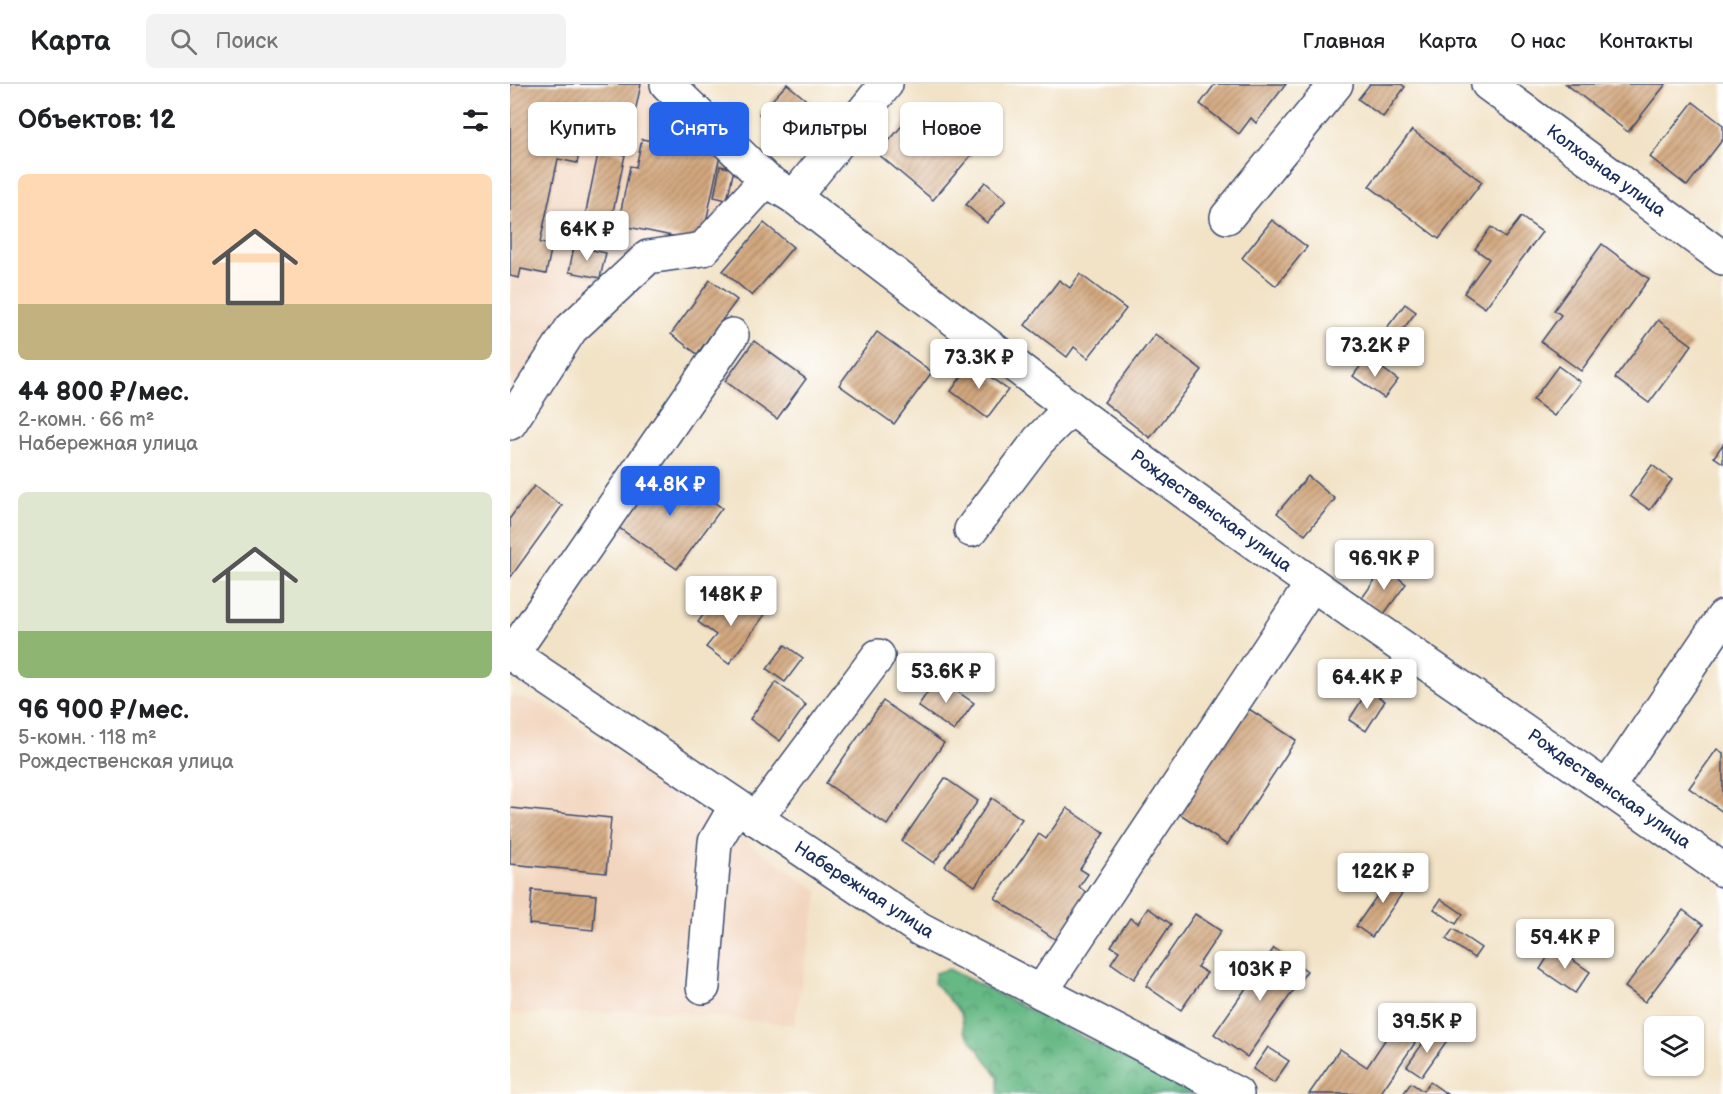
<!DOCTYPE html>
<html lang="ru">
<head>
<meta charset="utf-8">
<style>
  body { margin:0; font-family:"Balsamiq Sans",sans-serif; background:#f2f2f2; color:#202124; height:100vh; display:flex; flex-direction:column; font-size:22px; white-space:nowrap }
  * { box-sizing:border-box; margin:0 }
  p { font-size:20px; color:#757577 }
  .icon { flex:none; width:33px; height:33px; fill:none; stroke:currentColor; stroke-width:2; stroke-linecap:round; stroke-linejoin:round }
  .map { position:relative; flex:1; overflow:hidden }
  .details { display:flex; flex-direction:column; background:#fff; width:510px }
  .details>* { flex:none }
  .guide { position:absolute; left:18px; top:18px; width:570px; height:54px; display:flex; gap:12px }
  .controls { position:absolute; left:1134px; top:932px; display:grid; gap:12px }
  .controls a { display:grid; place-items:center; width:60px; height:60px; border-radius:9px; background:#fff; box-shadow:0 2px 4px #0004; font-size:30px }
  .price { position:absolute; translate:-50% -51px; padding:0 14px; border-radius:6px; background:#fff; color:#222; font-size:20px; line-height:39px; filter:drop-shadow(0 2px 3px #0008) }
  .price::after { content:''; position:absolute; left:50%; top:36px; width:18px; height:14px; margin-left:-9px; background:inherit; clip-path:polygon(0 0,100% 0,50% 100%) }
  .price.current { background:#2563eb; color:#fff }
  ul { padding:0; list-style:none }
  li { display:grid; align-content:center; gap:12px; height:318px; padding:0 18px }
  li span { display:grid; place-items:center; height:186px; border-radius:9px; color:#555 }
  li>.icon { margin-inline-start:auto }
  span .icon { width:108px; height:108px; fill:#fffc; stroke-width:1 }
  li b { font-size:26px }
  h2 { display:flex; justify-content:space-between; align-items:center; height:72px; padding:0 18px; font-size:26px }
  .tag { padding:0 21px; border-radius:9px; background:#fff; box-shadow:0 2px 4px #0004; font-size:21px; line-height:54px }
  .tag.current { background:#2563eb; color:#fff }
  header { display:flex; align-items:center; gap:36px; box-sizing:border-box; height:84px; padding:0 30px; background:#fff; border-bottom:2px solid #e0e0e0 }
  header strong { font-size:28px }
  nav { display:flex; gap:33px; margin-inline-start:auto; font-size:21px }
  .search { width:420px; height:54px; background:#f2f2f2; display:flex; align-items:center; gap:15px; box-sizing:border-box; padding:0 21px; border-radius:9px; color:#757577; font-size:22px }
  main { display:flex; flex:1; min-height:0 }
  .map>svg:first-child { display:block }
  .built { fill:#f2d5be }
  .forest { fill:url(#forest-crowns); stroke:#407471; stroke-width:1.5 }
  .building { fill:url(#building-hatch) }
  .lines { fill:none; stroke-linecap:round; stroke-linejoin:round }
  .minor-casing { stroke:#3b4a6e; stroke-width:36 }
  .minor { stroke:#fff; stroke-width:33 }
  .labels { text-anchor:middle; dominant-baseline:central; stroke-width:5; stroke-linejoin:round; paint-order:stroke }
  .street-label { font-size:18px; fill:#1b2f5e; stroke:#fff }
</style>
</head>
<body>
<header>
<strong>Карта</strong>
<div class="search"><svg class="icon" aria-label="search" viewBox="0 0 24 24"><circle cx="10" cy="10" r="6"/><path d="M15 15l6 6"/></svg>Поиск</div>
<nav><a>Главная</a><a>Карта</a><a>О нас</a><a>Контакты</a></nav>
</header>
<main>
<section class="details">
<h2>Объектов: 12<svg class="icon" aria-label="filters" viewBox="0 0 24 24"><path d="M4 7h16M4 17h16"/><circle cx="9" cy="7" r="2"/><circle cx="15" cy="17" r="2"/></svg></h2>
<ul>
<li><span style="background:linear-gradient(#ffd9b3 70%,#c2b280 0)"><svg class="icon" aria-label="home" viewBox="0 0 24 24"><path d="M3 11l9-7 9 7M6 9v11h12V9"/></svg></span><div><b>44 800 ₽/мес.</b><p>2-комн. · 66 m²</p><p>Набережная улица</p></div></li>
<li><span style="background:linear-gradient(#dfe7d0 75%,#8fb573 0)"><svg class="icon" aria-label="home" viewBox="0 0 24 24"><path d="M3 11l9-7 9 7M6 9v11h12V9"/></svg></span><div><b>96 900 ₽/мес.</b><p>5-комн. · 118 m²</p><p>Рождественская улица</p></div></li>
</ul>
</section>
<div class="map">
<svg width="1213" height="1010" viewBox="0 0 1213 1010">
  <defs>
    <pattern id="forest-crowns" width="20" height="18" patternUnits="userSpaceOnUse" patternTransform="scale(1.5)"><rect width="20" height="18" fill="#66b884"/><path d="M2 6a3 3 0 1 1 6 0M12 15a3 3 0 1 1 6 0" fill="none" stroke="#53966f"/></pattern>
    <pattern id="building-hatch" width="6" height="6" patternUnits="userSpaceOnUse" patternTransform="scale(1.5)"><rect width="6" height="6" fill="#d2a77e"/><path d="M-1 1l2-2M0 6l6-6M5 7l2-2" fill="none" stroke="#aa886a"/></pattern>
  </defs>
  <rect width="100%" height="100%" fill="#fff"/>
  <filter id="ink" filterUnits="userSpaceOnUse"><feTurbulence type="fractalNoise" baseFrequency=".0167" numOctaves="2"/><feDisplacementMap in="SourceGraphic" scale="12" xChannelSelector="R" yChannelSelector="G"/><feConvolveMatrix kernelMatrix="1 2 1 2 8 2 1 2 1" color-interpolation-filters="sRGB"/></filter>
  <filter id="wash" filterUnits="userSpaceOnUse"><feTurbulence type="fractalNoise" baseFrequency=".008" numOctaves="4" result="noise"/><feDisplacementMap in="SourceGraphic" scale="24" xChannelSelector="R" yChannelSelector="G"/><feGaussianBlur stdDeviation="1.35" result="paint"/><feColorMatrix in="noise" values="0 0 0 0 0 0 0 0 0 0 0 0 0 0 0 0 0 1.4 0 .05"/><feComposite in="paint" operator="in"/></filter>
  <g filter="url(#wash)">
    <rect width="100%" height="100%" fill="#f2e3c7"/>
    <g class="built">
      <path d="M 0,0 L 150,0 L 247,95 L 192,161 L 123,169 L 0,325 Z"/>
      <path d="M 0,611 L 37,622 L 309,807 L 284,941 L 146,927 L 0,930 Z"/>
    </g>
    <path class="forest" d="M 439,885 L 685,1010 L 488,1010 L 488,992 L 454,947 L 451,929 L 424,899 L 425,889 Z"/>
    <g id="blocks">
      <g class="building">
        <path d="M 0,0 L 131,0 L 118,62 L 73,52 L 67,79 L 48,75 L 30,159 L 42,161 L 36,190 L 11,185 L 9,194 L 0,192 Z"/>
        <path d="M 277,0 L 306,24 L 293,38 L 312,55 L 296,72 L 249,30 Z"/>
        <path d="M 705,0 L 776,0 L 746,39 L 741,34 L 729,50 L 690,20 Z"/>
        <path d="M 860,0 L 891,0 L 895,3 L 873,33 L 848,15 Z"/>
        <path d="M 1056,0 L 1156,0 L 1118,48 Z"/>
        <path d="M 1183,18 L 1213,41 L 1213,55 L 1177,102 L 1140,73 Z"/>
        <path d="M 426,37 L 463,69 L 423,116 L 368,70 L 395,38 L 412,53 Z"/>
        <path d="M 902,46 L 972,98 L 929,155 L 859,102 Z"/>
        <path d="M 132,55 L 210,71 L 192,158 L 108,141 L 120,82 L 126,83 Z"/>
        <path d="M 89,65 L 115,71 L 96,161 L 70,156 Z"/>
        <path d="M 210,82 L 224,85 L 217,116 L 204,113 Z"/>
        <path d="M 475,98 L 496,116 L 477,139 L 456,121 Z"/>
        <path d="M 1011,133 L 1032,148 L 975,224 L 954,209 L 979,175 L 965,165 L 981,143 L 995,154 Z"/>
        <path d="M 762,136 L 797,163 L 766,202 L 732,174 Z"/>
        <path d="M 254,139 L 283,163 L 242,212 L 213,187 Z"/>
        <path d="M 1092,160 L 1139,195 L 1071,287 L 1031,258 L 1051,231 L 1044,226 Z"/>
        <path d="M 64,162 L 96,169 L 90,194 L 59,188 Z"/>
        <path d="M 570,190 L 616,225 L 578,274 L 564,263 L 557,273 L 515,241 L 549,196 L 560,204 Z"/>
        <path d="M 200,196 L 227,216 L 187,270 L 161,250 Z"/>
        <path d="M 895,220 L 906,228 L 877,267 L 866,258 Z"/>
        <path d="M 1148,236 L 1182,261 L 1139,319 L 1105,294 Z"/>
        <path d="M 367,248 L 422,288 L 384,340 L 329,301 Z"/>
        <path d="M 645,250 L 692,286 L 640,354 L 594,318 Z"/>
        <path d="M 244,257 L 296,295 L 267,335 L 215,297 Z"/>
        <path d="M 857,273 L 888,296 L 874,314 L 843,292 Z"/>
        <path d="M 461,279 L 498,306 L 477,334 L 441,307 Z"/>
        <path d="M 1048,282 L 1070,298 L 1044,332 L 1023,316 Z"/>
        <path d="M 1213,360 L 1213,379 L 1204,373 Z"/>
        <path d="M 152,381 L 212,424 L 167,485 L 108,443 Z"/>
        <path d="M 1142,381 L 1162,396 L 1140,426 L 1120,412 Z"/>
        <path d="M 798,392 L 825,415 L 795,451 L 767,429 Z"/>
        <path d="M 24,402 L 52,422 L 0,494 L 0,434 Z"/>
        <path d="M 874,483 L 896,500 L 874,530 L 852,514 Z"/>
        <path d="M 234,513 L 256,529 L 219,580 L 196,563 L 206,551 L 188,538 L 206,514 L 224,526 Z"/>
        <path d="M 275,561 L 293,574 L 275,598 L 257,585 Z"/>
        <path d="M 427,594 L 464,619 L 444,647 L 408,622 Z"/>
        <path d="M 266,598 L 296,621 L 270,657 L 240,635 Z"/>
        <path d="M 858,606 L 875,617 L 856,647 L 839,636 Z"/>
        <path d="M 373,617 L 434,659 L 377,741 L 316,699 Z"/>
        <path d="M 736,623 L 786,656 L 717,761 L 667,728 Z"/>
        <path d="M 1207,665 L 1213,669 L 1213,728 L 1179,704 Z"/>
        <path d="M 435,694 L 468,717 L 424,779 L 392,757 Z"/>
        <path d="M 482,714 L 512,735 L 465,802 L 435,782 Z"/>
        <path d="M 0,724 L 101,734 L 96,789 L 0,780 Z"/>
        <path d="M 557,724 L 594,749 L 570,785 L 578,790 L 569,803 L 578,810 L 546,856 L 485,814 L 529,750 L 536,755 Z"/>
        <path d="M 884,787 L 900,798 L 862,853 L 846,842 Z"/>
        <path d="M 22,806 L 86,811 L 83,846 L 19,840 Z"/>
        <path d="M 931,815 L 953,830 L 946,840 L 924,825 Z"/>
        <path d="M 638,824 L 661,840 L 624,895 L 601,879 L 609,867 L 601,862 L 620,834 L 628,839 Z"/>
        <path d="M 1173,826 L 1193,841 L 1135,918 L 1115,903 Z"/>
        <path d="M 685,830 L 711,847 L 687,883 L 697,889 L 671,926 L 636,902 Z"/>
        <path d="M 943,845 L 971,864 L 964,874 L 936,855 Z"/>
        <path d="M 1044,863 L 1080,888 L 1065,909 L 1030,885 Z"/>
        <path d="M 764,864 L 797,887 L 737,973 L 704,950 Z"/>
        <path d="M 883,944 L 905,959 L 870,1010 L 799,1010 L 830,965 L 857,983 Z"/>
        <path d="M 921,947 L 936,958 L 912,992 L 897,982 Z"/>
        <path d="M 758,963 L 779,977 L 764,999 L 743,985 Z"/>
        <path d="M 920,998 L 937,1010 L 893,1010 L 901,999 L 913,1007 Z"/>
      </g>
    </g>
  </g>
  <g filter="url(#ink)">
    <use href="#blocks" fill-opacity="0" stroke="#3b4a6e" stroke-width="1.5"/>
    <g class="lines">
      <defs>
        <g id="minor">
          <path d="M 157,0 L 256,96 L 284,113 C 455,244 625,375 801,499 C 938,596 1077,688 1213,786"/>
          <path d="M 978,0 L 1213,174"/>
          <path d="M 284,113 L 376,0"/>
          <path d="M 717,133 L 826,0"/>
          <path d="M 0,339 L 61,245 L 138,173 L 193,165 L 256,96"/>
          <path d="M 461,446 L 529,356 L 560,325"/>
          <path d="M 0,569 L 410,845 L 727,1010"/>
          <path d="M 2,570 L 222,251"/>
          <path d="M 1098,703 L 1213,533"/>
          <path d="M 246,735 L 368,572"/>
          <path d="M 193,903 L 205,758 L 226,722"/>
          <path d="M 531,908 L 802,500"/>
        </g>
      </defs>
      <use href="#minor" class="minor-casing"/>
      <use href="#minor" class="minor"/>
    </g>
  </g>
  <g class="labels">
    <g class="street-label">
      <text transform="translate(1096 87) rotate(36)">Колхозная улица</text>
      <text transform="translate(701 427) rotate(36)">Рождественская улица</text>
      <text transform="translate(1099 705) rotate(35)">Рождественская улица</text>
      <text transform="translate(354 806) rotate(33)">Набережная улица</text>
    </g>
  </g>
</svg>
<div class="controls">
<a><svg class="icon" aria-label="layers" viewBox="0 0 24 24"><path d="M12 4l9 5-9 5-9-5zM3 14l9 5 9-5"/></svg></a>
</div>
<b class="price" style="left:77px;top:178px">64K ₽</b>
<b class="price" style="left:865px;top:294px">73.2K ₽</b>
<b class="price" style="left:469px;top:306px">73.3K ₽</b>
<b class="price current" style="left:160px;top:433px">44.8K ₽</b>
<b class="price" style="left:874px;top:507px">96.9K ₽</b>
<b class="price" style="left:221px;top:543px">148K ₽</b>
<b class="price" style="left:436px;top:620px">53.6K ₽</b>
<b class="price" style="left:857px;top:626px">64.4K ₽</b>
<b class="price" style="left:873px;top:820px">122K ₽</b>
<b class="price" style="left:1055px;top:886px">59.4K ₽</b>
<b class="price" style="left:750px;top:918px">103K ₽</b>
<b class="price" style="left:917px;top:970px">39.5K ₽</b>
<div class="guide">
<a class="tag">Купить</a>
<a class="tag current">Снять</a>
<a class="tag">Фильтры</a>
<a class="tag">Новое</a>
</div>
</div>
</main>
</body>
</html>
